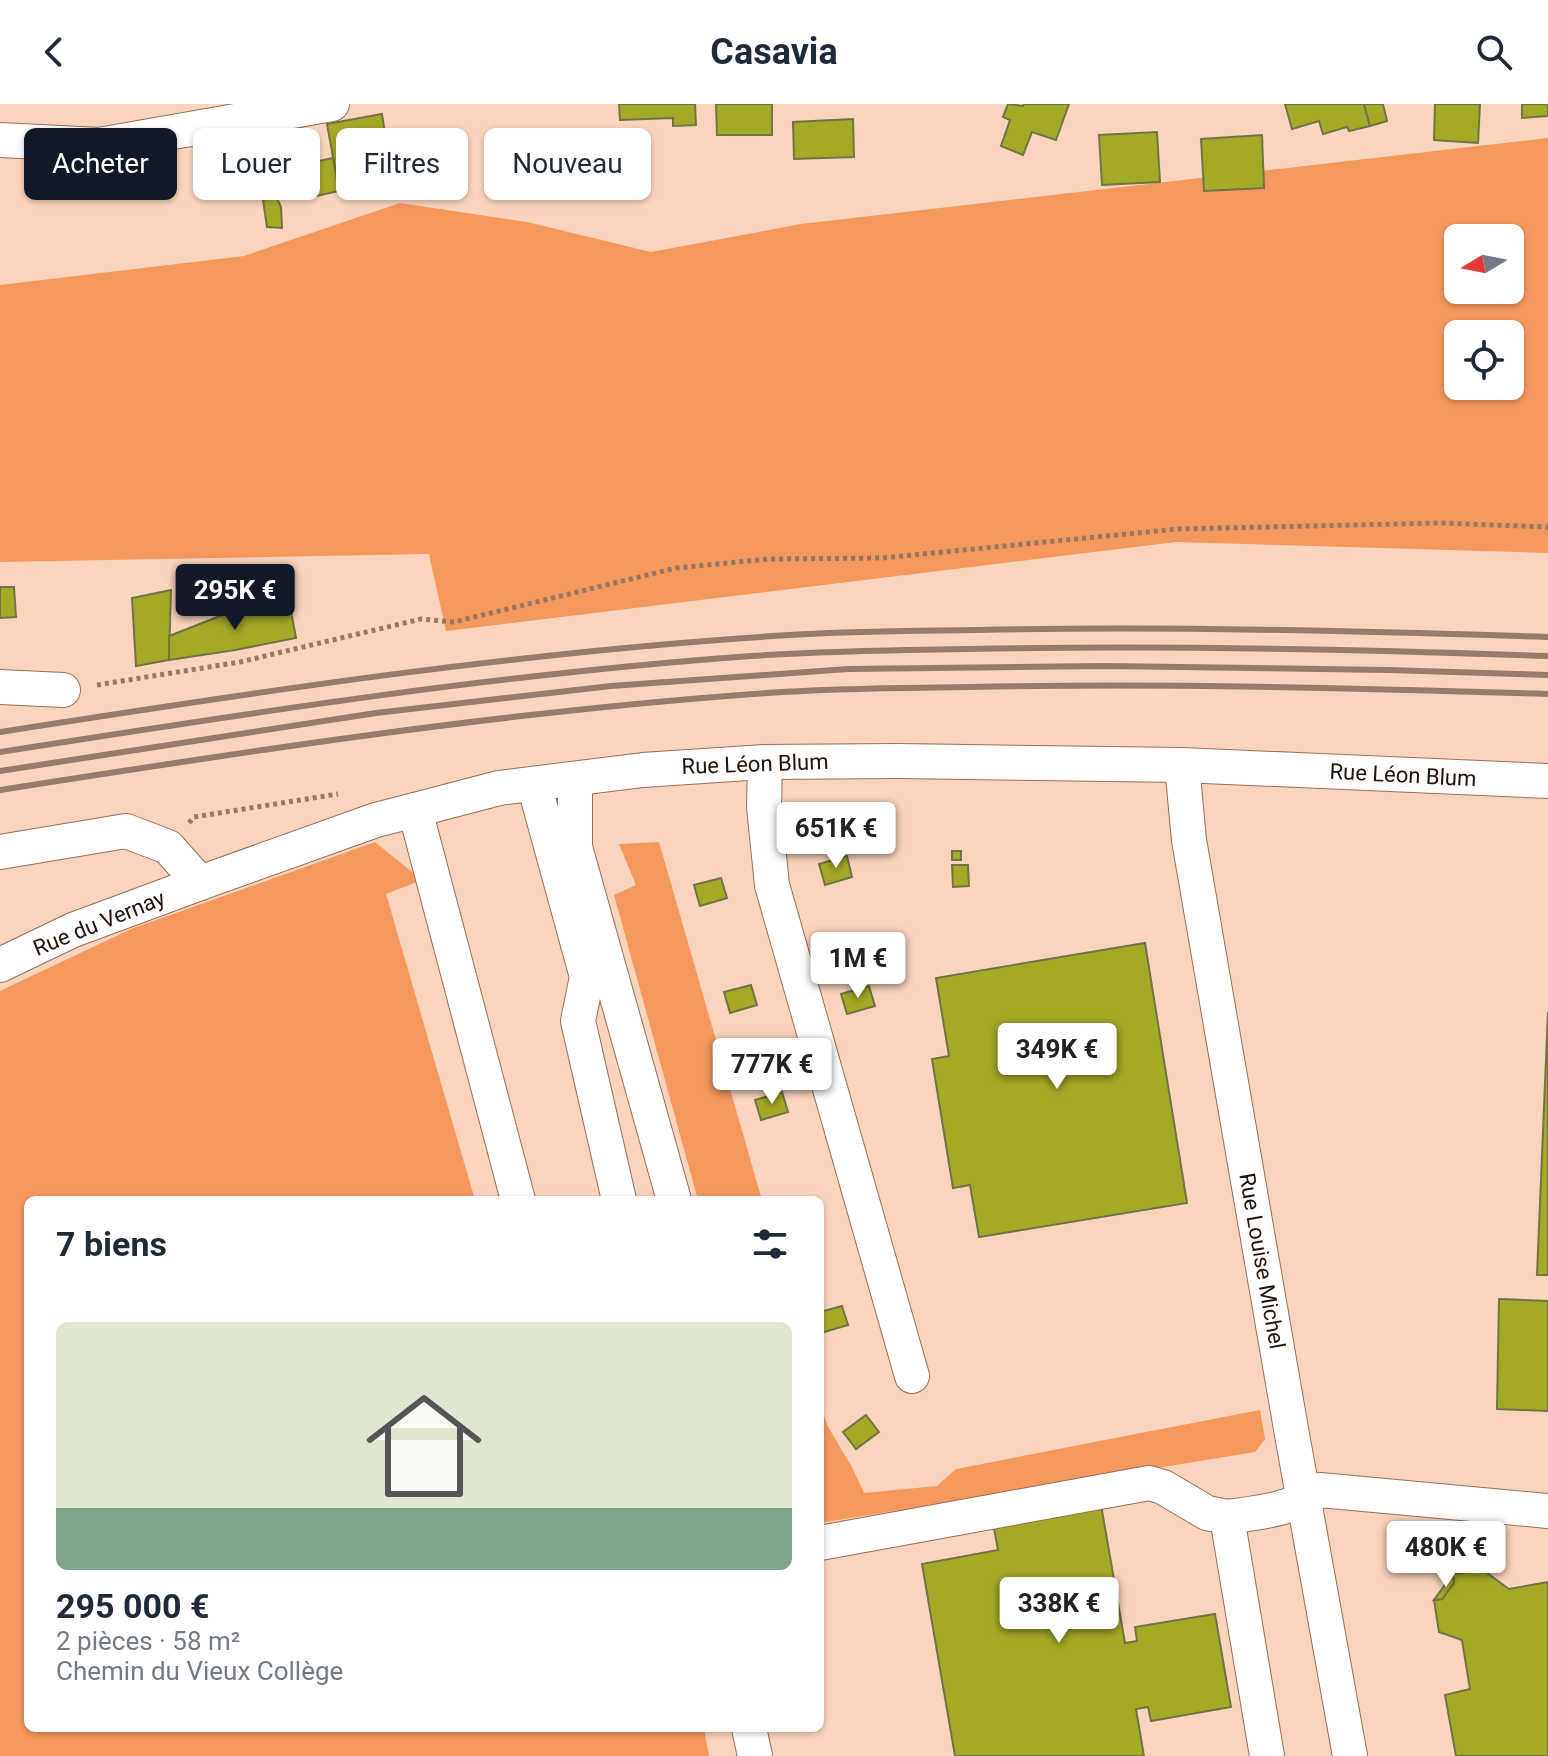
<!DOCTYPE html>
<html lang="fr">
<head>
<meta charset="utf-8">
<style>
  body { margin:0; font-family:Roboto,sans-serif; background:#f2f2f3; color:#1f2937; height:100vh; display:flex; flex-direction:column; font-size:30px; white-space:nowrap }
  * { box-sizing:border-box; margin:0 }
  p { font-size:26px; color:#747a83 }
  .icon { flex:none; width:44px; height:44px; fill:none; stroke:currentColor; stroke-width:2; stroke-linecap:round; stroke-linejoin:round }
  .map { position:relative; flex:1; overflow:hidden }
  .drawer { position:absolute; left:24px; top:1092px; width:800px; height:536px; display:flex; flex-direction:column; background:#fff; border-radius:12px; box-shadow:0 2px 6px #0004 }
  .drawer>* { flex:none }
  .banner { position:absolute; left:24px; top:24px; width:800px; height:72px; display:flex; gap:16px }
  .needle { width:52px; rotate:260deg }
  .tools { position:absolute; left:1444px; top:120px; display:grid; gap:16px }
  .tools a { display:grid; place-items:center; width:80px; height:80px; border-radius:12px; background:#fff; box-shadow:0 2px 6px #0004; font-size:40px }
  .price { position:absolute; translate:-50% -68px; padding:0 18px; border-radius:8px; background:#fff; color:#222; font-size:26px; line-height:52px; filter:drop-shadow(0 2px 4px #0008) }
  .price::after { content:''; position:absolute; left:50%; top:48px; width:24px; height:18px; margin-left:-12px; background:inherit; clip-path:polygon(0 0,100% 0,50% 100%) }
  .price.on { background:#111827; color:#fff }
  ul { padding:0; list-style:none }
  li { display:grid; align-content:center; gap:16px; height:424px; padding:0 32px }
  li+li { border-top:2px solid #e0e1e3 }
  li span { display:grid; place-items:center; height:248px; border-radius:12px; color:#555 }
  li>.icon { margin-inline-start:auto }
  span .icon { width:144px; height:144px; fill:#fffc; stroke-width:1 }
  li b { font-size:34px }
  h2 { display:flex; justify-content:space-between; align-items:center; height:96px; padding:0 32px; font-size:34px }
  .chip { padding:0 28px; border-radius:12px; background:#fff; box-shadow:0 2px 6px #0004; font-size:28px; line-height:72px }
  .chip.on { background:#111827; color:#fff }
  header { display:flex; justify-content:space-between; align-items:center; height:104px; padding:0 32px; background:#fff; font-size:36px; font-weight:700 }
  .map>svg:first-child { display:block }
  .green { fill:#f5985e; fill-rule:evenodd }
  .building { fill:#a5aa26; stroke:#717445; stroke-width:2 }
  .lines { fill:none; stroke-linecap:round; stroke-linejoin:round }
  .minor-casing { stroke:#986d54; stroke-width:36 }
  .path { stroke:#957867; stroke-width:5; stroke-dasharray:4 4; stroke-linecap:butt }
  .minor { stroke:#fff; stroke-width:34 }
  .rail { stroke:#987b6a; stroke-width:6 }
  .labels { text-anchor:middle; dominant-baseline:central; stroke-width:8; stroke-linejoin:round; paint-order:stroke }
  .street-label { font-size:22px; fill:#231208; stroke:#fefefe }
</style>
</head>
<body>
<header><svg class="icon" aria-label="back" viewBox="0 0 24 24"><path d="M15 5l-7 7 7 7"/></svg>Casavia<svg class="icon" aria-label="search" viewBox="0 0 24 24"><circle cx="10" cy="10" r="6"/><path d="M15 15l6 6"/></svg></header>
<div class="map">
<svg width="1548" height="1652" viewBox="0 0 1548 1652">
  <rect width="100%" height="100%" fill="#fbd4bd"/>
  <g class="green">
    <path d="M 1548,34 L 1548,449 L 1176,438 L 446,527 L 429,450 L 0,458 L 0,181 L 244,152 L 400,99 L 527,118 L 651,148 L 801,120 ZM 1458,134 L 1510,134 L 1510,186 L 1458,186 ZM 1458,230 L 1510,230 L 1510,282 L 1458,282 Z"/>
    <path d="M 375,738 L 422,776 L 386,790 L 475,1096 L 28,1096 L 28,1624 L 704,1624 L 709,1652 L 0,1652 L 0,887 L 131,825 Z"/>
    <path d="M 659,738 L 762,1096 L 698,1096 L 614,791 L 636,781 L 619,740 Z"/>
    <path d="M 820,1298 L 827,1321 L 853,1365 L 864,1389 L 937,1382 L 956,1365 L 1260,1306 L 1265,1335 L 1255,1348 L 820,1419 Z"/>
  </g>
  <g class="building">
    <path d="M 619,0 L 695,0 L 696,21 L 673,22 L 673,14 L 620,16 Z"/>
    <path d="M 716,0 L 772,0 L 772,31 L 717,31 Z"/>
    <path d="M 1008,0 L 1023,2 L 1024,0 L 1069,0 L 1056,36 L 1032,28 L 1023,51 L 1001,42 L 1010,16 L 1003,13 Z"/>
    <path d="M 1285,0 L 1364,0 L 1370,22 L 1349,27 L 1347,23 L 1323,30 L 1319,17 L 1292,25 Z"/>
    <path d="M 1364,0 L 1383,0 L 1387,17 L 1370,22 Z"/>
    <path d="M 1435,0 L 1480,0 L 1478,39 L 1434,36 Z"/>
    <path d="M 1522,0 L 1548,0 L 1548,12 L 1522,14 Z"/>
    <path d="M 382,10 L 391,69 L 338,80 L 327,20 Z"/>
    <path d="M 853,15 L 854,53 L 794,55 L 793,18 Z"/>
    <path d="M 301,21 L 313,74 L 260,86 L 249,32 Z"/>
    <path d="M 1157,28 L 1160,78 L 1102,81 L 1099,31 Z"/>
    <path d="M 1262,31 L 1264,84 L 1204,87 L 1201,35 Z"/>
    <path d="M 238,35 L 241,50 L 221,54 L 218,39 Z"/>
    <path d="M 333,54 L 339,87 L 316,92 L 309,59 Z"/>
    <path d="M 276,92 L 281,103 L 282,124 L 267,123 L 263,96 Z"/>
    <path d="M 0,483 L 14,483 L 16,513 L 0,514 Z"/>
    <path d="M 171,486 L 169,556 L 136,562 L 132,494 Z"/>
    <path d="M 289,496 L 296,534 L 235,546 L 169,556 L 169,532 L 225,510 Z"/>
    <path d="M 842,709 L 843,728 L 804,731 L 803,712 Z"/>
    <rect x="952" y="747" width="9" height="9"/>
    <path d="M 847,752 L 852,773 L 825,781 L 819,760 Z"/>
    <path d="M 952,761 L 968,761 L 969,782 L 953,783 Z"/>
    <path d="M 721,774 L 727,794 L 700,802 L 694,781 Z"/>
    <path d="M 1145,839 L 1187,1099 L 979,1133 L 970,1081 L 953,1084 L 932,955 L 949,952 L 936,874 Z"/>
    <path d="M 751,881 L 757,901 L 730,909 L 724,888 Z"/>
    <path d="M 869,882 L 875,902 L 847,910 L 841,890 Z"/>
    <path d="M 1548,908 L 1548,1171 L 1537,1171 Z"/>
    <path d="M 782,988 L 788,1008 L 761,1016 L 755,996 Z"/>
    <path d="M 1499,1195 L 1548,1197 L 1548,1307 L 1497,1305 Z"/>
    <path d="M 842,1202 L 848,1221 L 821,1229 L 820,1208 Z"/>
    <path d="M 866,1311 L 879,1328 L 856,1345 L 843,1328 Z"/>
    <path d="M 1100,1395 L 1125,1539 L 1137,1537 L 1135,1523 L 1215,1510 L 1231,1603 L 1151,1617 L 1148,1603 L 1136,1605 L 1144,1652 L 955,1652 L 922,1460 L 998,1446 L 992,1413 Z"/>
    <path d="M 1483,1466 L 1509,1485 L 1548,1478 L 1548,1652 L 1456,1652 L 1445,1591 L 1470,1585 L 1462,1536 L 1439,1528 L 1434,1496 L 1442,1495 L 1454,1479 L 1453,1470 Z"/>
    <path d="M 1453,1470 L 1454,1479 L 1442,1495 L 1434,1496 Z"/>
  </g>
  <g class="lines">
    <defs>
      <g id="minor">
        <path d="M 0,36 L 99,41 L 332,0"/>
        <path d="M 0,583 L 63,586"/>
        <path d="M 765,658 L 764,703 L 772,781 L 912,1272"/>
        <path d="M 1182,661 L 1189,736 L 1291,1325 L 1350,1652"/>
        <path d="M 575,675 L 575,743 L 674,1096"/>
        <path d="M 534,680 L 587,873 L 578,917 L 619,1096"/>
        <path d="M 415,706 L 518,1096"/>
        <path d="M 0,748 L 126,727 L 168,743 L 200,779 L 376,716 L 415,706 L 499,684 L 643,666 L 765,658 L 899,657 L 1182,661 L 1548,677"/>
        <path d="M 0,861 L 73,826 L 200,779"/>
        <path d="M 820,1439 L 1149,1379 L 1163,1383 L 1207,1409 L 1227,1413"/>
        <path d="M 749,1624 L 755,1652"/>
        <path d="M 1267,1652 L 1227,1413 C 1262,1408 1290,1406 1320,1386 L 1548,1407"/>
      </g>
    </defs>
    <use href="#minor" class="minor-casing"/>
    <g class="path">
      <path d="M 97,581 L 240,558 L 421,515 L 454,518 L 676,464 L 769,455 L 882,454 L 1178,425 L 1440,419 L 1548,423"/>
      <path d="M 189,719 L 194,713 L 338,690"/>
    </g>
    <use href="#minor" class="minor"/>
    <g class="rail">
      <path d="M 0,628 C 262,587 525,547 790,531 C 853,527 915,527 978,526 C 1168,522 1358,527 1548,533"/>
      <path d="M 0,648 C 249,609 500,570 751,552 C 824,547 897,546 970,545 C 1163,541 1355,545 1548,552"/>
      <path d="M 0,667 L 376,609 L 611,582 L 848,565 L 1104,562 L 1388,566 L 1548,571"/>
      <path d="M 0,686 C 255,646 510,607 767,589 C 834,584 902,584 970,583 C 1163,579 1355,584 1548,590"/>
    </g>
  </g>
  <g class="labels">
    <g class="street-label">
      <text transform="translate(755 660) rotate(-2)">Rue Léon Blum</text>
      <text transform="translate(1403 671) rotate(3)">Rue Léon Blum</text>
      <text transform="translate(99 819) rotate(-22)">Rue du Vernay</text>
      <text transform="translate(1262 1157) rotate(80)">Rue Louise Michel</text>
    </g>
  </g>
</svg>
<div class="tools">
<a><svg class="needle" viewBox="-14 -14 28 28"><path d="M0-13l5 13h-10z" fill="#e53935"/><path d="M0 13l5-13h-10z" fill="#747a83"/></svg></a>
<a><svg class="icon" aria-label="locate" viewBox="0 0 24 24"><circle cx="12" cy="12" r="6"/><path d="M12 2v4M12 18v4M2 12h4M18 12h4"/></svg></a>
</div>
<b class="price on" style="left:235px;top:528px">295K €</b>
<b class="price" style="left:836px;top:766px">651K €</b>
<b class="price" style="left:858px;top:896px">1M €</b>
<b class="price" style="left:1057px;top:987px">349K €</b>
<b class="price" style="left:772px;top:1002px">777K €</b>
<b class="price" style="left:1446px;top:1485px">480K €</b>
<b class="price" style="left:1059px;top:1541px">338K €</b>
<div class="banner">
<a class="chip on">Acheter</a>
<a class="chip">Louer</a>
<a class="chip">Filtres</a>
<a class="chip">Nouveau</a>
</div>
<section class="drawer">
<h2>7 biens<svg class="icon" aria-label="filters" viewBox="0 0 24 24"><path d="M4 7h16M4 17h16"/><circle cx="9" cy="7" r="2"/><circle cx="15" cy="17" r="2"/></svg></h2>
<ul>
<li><span style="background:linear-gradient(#dfe7d0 75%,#7fa58c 0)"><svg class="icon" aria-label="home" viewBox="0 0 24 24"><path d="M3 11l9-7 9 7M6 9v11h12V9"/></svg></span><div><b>295 000 €</b><p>2 pièces · 58 m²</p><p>Chemin du Vieux Collège</p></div></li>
</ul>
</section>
</div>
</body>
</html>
